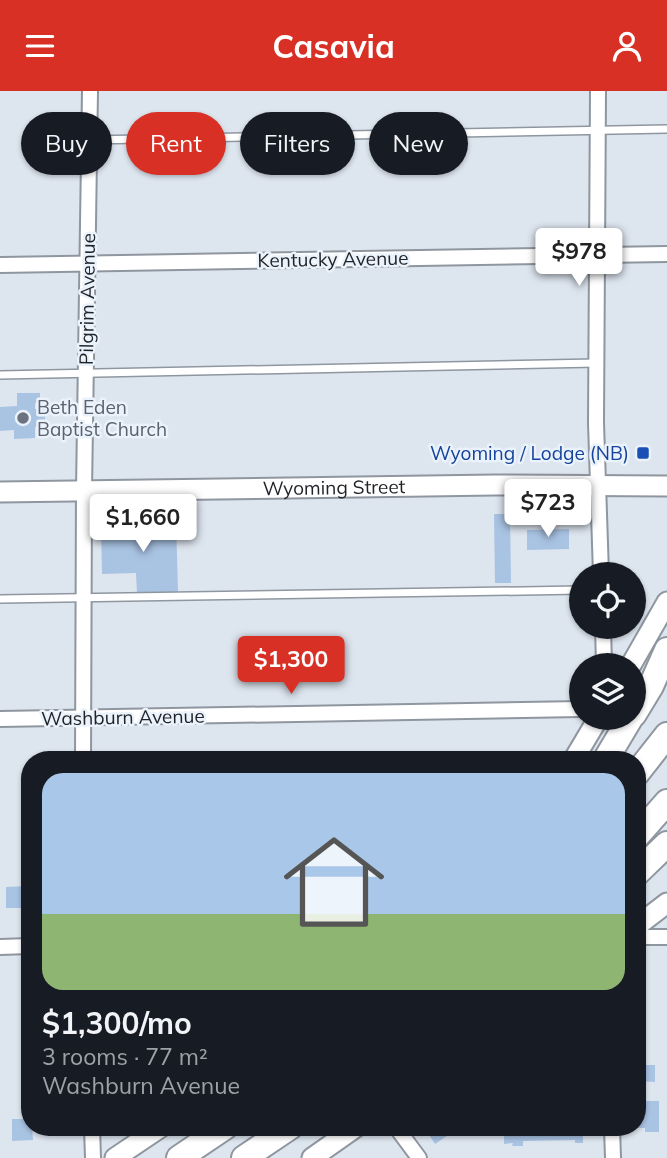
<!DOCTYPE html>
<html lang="en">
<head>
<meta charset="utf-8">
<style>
  body { margin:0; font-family:Mulish,sans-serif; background:#20242c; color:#f1f3f6; height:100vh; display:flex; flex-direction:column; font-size:26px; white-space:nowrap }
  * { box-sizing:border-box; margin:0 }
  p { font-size:23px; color:#9ea1a6 }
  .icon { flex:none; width:38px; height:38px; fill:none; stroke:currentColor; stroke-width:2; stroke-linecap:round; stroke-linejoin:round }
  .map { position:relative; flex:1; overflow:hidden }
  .panel { position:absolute; left:21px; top:660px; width:625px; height:385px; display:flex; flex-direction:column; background:#171b24; border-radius:28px; box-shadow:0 2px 5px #0004 }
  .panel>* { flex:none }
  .guide { position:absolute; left:21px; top:21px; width:626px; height:63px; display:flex; gap:14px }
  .tools { position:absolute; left:569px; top:471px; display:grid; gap:14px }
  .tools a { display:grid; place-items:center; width:77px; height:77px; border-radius:50%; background:#171b24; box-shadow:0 2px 5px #0004; font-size:35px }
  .price { position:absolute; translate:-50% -60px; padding:0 16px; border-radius:7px; background:#fff; color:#222; font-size:23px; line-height:46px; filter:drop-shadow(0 2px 4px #0008) }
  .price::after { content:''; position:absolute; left:50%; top:42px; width:21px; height:16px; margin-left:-10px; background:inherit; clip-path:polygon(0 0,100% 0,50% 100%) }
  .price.active { background:#d93025; color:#fff }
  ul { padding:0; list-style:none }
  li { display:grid; align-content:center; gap:14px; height:371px; padding:0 21px }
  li+li { border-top:2px solid #363941 }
  li span { display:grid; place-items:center; height:217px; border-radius:21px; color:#555 }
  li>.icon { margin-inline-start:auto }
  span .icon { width:126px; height:126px; fill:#fffc; stroke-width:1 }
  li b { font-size:30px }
  .chip { padding:0 24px; border-radius:32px; background:#171b24; box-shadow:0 2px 5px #0004; font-size:24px; line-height:63px }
  .chip.active { background:#d93025; color:#fff }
  header { display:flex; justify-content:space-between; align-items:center; height:91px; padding:0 21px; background:#d93025; color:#fff; font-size:32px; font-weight:700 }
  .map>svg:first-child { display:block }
  .building { fill:#a9c3e3 }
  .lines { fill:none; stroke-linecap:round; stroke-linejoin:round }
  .lane-casing { stroke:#8f969f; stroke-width:10 }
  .street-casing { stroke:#8f969f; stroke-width:18 }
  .secondary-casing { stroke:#8f969f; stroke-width:23 }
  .highway-casing { stroke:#8f969f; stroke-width:28 }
  .lane { stroke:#fff; stroke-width:7 }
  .street { stroke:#fff; stroke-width:14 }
  .secondary { stroke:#fff; stroke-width:19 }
  .highway { stroke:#fff; stroke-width:24 }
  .worship-dot { fill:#6b7280; stroke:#eaf2fc; stroke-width:2.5 }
  .transit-dot { fill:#1a4fb4; stroke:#eaf2fc; stroke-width:2.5 }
  .labels { text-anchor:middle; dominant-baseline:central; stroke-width:5; stroke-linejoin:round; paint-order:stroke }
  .street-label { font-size:19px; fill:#1f2226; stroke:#eaf2fc }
  .worship-label { font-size:19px; fill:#5b616d; stroke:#eaf2fc; text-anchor:start }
  .transit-label { font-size:19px; fill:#164399; stroke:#eaf2fc; text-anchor:end }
</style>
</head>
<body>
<header><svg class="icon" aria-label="menu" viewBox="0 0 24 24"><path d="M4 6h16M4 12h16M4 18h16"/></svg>Casavia<svg class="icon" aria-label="person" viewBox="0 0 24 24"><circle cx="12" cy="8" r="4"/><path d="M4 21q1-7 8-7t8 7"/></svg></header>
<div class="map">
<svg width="667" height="1067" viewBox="0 0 667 1067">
  <rect width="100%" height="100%" fill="#dde5ef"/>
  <g class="building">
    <path d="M 17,302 L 40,302 L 40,312 L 35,312 L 35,318 L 45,318 L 45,336 L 35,336 L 35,347 L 14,348 L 14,339 L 0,340 L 0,316 L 17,315 Z"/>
    <path d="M 494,423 L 510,423 L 511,492 L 495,492 Z"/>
    <path d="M 176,430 L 178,501 L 137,502 L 136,482 L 102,483 L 101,435 L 135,434 L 135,431 Z"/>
    <path d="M 569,438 L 569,458 L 527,459 L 527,439 Z"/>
    <path d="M 26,795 L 26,817 L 6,817 L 6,796 Z"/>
    <path d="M 637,974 L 655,974 L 655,991 L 637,990 Z"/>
    <path d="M 645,1010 L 659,1010 L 659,1041 L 645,1041 L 645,1037 L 637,1037 L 637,1017 L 646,1017 Z"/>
    <path d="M 12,1028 L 30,1028 L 30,1036 L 32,1036 L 33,1049 L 12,1050 Z"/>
    <path d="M 424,1036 L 460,1036 L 435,1053 Z"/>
    <path d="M 504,1036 L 583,1036 L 583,1052 L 575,1052 L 575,1049 L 523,1050 L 523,1055 L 512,1055 L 513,1052 L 504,1053 Z"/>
  </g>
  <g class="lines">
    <defs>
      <g id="lane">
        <path d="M 90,49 L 667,38"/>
        <path d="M 0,284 L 596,272"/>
        <path d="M 0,508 L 581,499"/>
      </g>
      <g id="street">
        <path d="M 598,0 L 596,332 L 601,483"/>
        <path d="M 0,174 L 667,163"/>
        <path d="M 603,536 L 604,574"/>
        <path d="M 0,628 L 581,618"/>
        <path d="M 83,668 L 84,400 L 90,0"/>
        <path d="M 637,846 L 667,846"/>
        <path d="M 0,856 L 30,855"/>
        <path d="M 92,1036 L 93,1067"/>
        <path d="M 396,1036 L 419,1067"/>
        <path d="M 612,1036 L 613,1067"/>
      </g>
      <g id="secondary">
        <path id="s1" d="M 0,401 L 495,394 L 667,395"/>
        <path d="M 631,574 L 667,511"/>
        <path d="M 574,668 L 599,626"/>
        <path d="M 637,835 L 667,812"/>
        <path d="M 115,1067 L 161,1036"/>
        <path d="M 312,1067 L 356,1036"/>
      </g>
      <g id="highway">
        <path d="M 634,623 L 651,595 L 667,559"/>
        <path d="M 606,668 L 631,626"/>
        <path d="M 637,682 L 667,644"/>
        <path d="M 637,745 L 667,711"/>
        <path d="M 637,782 L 667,753"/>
        <path d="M 179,1067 L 225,1036"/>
        <path d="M 244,1067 L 290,1036"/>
      </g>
    </defs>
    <use href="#lane" class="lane-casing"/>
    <use href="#street" class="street-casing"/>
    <use href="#secondary" class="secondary-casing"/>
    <use href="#highway" class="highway-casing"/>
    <use href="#lane" class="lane"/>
    <use href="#street" class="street"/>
    <use href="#secondary" class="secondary"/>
    <use href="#highway" class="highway"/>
  </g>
  <circle class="worship-dot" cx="23" cy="327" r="7"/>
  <rect class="transit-dot" x="636" y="355" width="14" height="14" rx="3.5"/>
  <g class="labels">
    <g class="street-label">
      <text transform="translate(333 168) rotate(-1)">Kentucky Avenue</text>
      <text transform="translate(87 208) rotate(-89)">Pilgrim Avenue</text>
      <text stroke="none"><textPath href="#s1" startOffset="334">Wyoming Street</textPath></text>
      <text transform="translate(123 626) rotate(-1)">Washburn Avenue</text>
    </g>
    <g class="worship-label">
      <text x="37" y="316">Beth Eden<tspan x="37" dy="22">Baptist Church</tspan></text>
    </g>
    <g class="transit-label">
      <text x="629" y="362">Wyoming / Lodge (NB)</text>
    </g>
  </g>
</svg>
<div class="tools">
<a><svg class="icon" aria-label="locate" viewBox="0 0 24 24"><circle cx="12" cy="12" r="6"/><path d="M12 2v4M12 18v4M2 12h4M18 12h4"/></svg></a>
<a><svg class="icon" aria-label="layers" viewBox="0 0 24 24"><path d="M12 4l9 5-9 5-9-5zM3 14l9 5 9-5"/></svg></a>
</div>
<b class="price" style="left:579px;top:197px">$978</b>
<b class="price" style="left:548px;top:448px">$723</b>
<b class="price" style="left:143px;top:463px">$1,660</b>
<b class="price active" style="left:291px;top:605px">$1,300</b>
<div class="guide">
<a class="chip">Buy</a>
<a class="chip active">Rent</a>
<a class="chip">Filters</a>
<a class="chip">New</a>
</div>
<section class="panel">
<ul>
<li><span style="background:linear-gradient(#a9c7e8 65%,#8fb573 0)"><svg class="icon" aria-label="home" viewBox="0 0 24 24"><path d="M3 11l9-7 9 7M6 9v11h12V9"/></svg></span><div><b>$1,300/mo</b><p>3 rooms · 77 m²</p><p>Washburn Avenue</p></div></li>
</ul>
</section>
</div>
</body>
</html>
